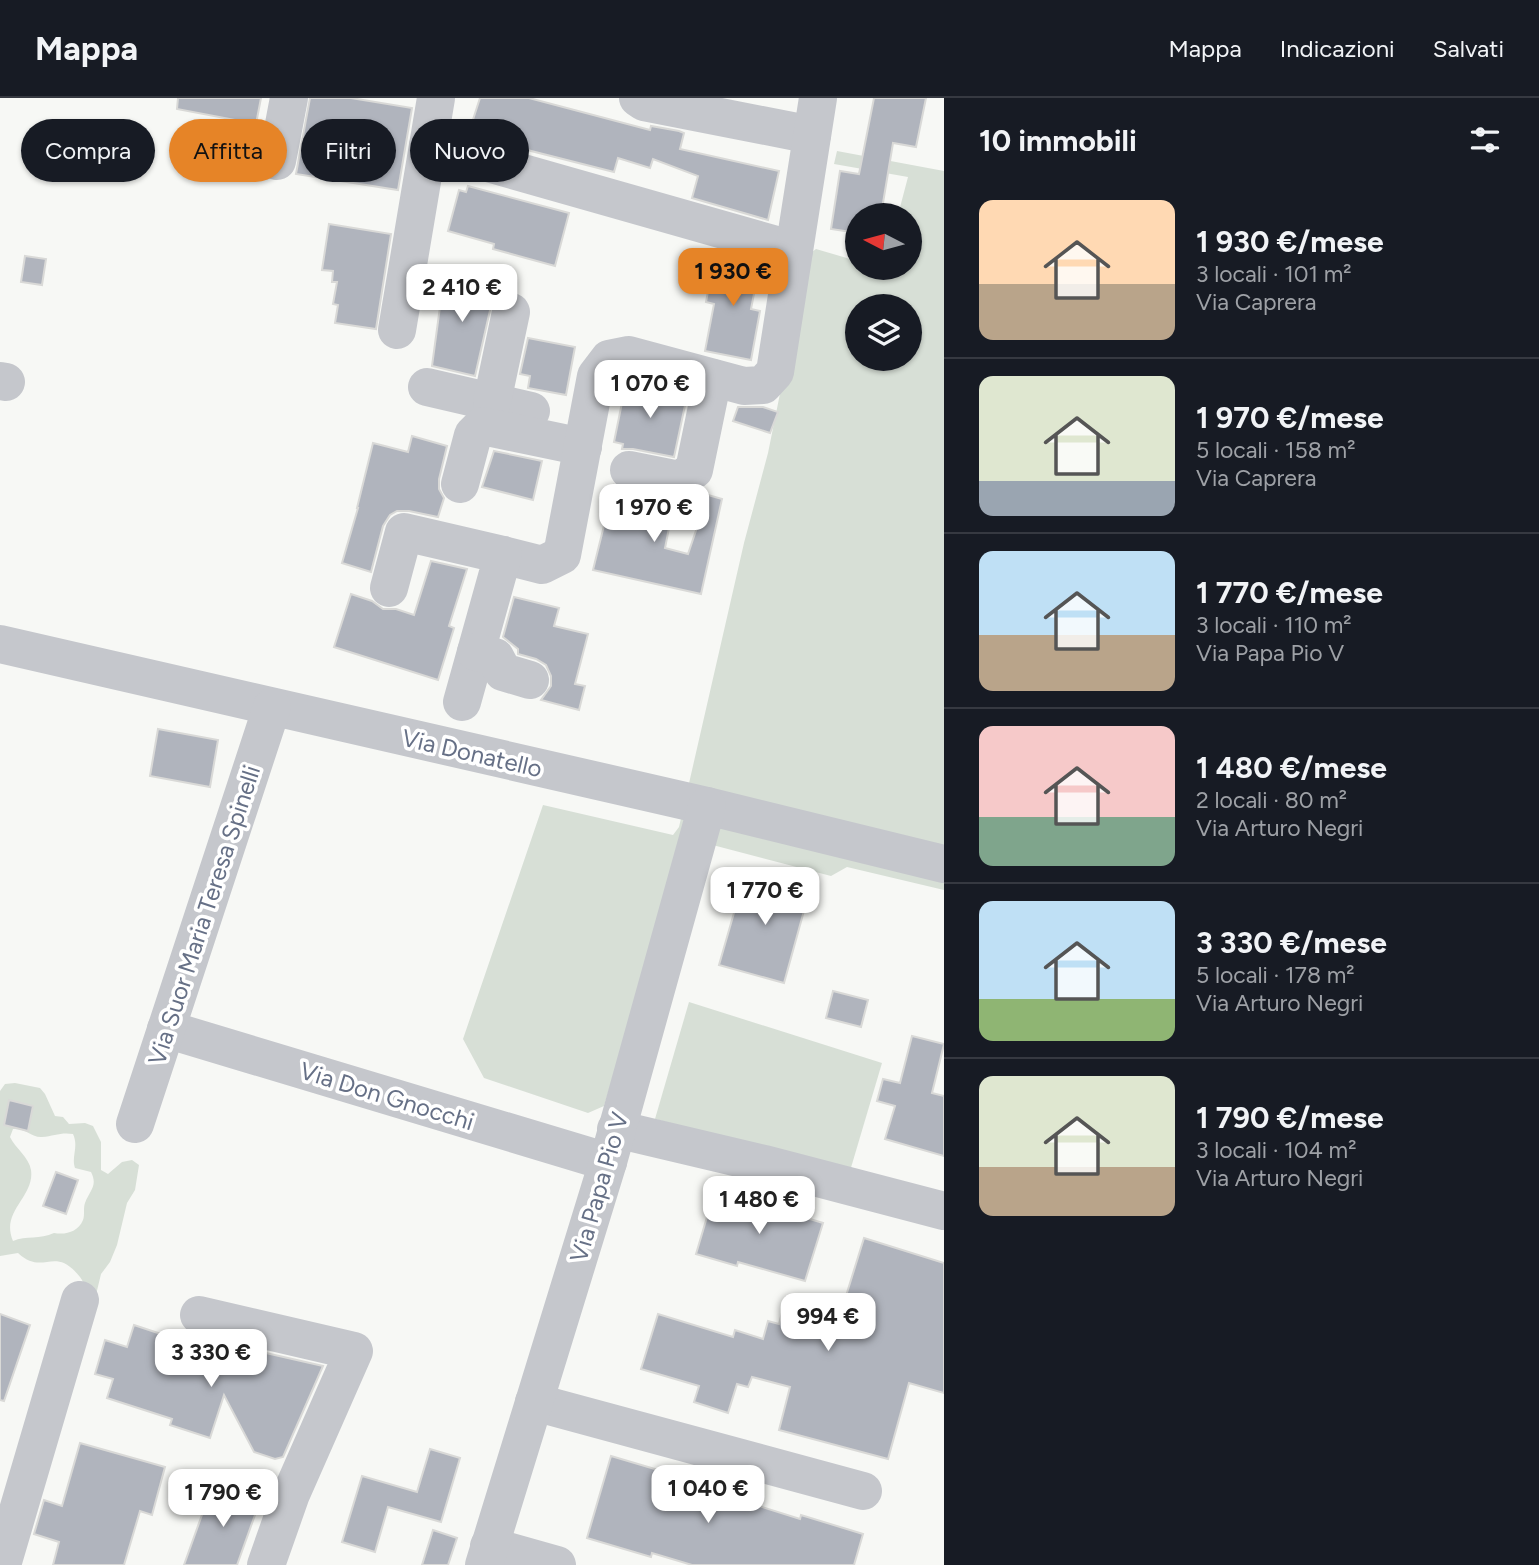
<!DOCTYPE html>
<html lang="it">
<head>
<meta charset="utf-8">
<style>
  body { margin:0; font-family:Figtree,sans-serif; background:#20242c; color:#f1f3f6; height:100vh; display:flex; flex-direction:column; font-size:26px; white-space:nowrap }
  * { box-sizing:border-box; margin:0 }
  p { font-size:23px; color:#9ea1a6 }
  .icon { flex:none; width:38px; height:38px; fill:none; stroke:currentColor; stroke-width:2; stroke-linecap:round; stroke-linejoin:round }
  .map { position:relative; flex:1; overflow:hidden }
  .panel { display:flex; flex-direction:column; background:#171b24; width:595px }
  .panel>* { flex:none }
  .top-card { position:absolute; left:21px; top:21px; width:665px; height:63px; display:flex; gap:14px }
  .needle { width:46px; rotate:276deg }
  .controls { position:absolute; left:845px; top:105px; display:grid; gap:14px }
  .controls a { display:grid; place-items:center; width:77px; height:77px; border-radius:50%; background:#171b24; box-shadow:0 2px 5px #0004; font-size:35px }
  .price { position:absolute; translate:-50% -60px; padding:0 16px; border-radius:14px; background:#fff; color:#222; font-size:23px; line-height:46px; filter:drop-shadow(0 2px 4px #0008) }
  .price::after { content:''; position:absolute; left:50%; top:42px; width:21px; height:16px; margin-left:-10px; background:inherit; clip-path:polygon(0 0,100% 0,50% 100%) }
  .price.active { background:#e68427; color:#111 }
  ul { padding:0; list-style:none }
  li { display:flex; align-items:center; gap:21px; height:175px; padding:0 35px }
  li+li { border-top:2px solid #363941 }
  li span { display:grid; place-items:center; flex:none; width:196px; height:140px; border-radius:14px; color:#555 }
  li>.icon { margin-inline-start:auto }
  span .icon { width:84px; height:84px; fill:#fffc; stroke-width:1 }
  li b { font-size:30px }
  h2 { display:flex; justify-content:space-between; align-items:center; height:84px; padding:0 35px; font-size:30px }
  .pill { padding:0 24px; border-radius:32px; background:#171b24; box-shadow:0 2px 5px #0004; font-size:24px; line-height:63px }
  .pill.active { background:#e68427; color:#111 }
  header { display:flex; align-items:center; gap:42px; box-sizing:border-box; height:98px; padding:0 35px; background:#171b24; border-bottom:2px solid #363941 }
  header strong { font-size:33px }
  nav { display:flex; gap:38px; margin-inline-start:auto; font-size:24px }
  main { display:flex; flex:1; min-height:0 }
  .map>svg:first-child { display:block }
  .green { fill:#d7dfd6; fill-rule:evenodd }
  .building { fill:#b0b4bd; stroke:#d9d9d7; stroke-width:2 }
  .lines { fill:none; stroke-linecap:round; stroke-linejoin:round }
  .minor { stroke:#c5c7cc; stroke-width:38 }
  .labels { text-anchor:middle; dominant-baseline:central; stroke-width:7; stroke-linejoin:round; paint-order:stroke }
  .street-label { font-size:24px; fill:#667086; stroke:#fff }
</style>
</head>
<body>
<header>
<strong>Mappa</strong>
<nav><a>Mappa</a><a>Indicazioni</a><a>Salvati</a></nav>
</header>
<main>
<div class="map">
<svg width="944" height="1467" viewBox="0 0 944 1467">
  <rect width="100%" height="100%" fill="#f7f8f5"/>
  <g class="green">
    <path d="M 837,53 L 944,73 L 944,792 L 847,769 L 831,778 L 686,740 L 604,1008 L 588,1015 L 484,980 L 463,941 L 543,707 L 673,737 L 679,729 L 744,445 L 768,355 L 808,157 L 816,151 L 857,163 L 858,170 L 910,170 L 910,117 L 898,117 L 908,79 L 834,66 ZM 858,208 L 910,208 L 910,261 L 858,261 Z"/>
    <path d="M 689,904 L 882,965 L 850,1073 L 655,1021 Z"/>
    <path d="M 15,985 L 40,990 L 45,996 L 55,1018 L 63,1019 L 69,1026 L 85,1025 L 93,1028 L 101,1044 L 101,1072 L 108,1076 L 122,1064 L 132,1062 L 139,1067 L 135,1092 L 127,1105 L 117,1147 L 110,1164 L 101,1176 L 93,1209 C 89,1201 85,1185 80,1179 C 54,1146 44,1179 18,1155 L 0,1158 L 0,993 L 5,986 ZM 13,1031 C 26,1030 32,1040 42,1039 C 54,1038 61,1034 73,1036 C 79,1049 71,1058 75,1070 L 91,1074 C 98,1088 90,1092 85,1105 C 83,1110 85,1116 83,1122 C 78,1134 66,1137 54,1135 C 40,1142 26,1137 13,1143 C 0,1113 35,1099 31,1072 C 29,1059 15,1050 10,1039 Z"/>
  </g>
  <g class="building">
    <path d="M 178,0 L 261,0 L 256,26 L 177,11 Z"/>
    <path d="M 310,0 L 351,0 L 412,10 L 398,92 L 296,76 Z"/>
    <path d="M 480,0 L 529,0 L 650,32 L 651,28 L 679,33 L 684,35 L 680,51 L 779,73 L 768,122 L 692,100 L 698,78 L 653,61 L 650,70 L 618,60 L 614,74 L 468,37 Z"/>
    <path d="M 874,0 L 926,0 L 916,49 L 893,45 L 881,117 L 858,117 L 858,135 L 831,131 L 840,73 L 859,76 Z"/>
    <path d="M 468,88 L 569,115 L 555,168 L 493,151 L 494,146 L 448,133 L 459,92 L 466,94 Z"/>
    <path d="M 329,126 L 391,136 L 376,231 L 335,225 L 338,207 L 333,206 L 337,184 L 332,184 L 333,173 L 322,172 Z"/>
    <path d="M 715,157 L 760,165 L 751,211 L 760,213 L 751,262 L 705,253 L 714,206 L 706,204 Z"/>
    <path d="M 25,158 L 46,161 L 42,187 L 21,184 Z"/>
    <path d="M 444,179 L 496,186 L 475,278 L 432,268 Z"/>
    <path d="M 528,240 L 575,249 L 566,297 L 528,290 L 530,278 L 520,276 Z"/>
    <path d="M 626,285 L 687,298 L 674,359 L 633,351 L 622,351 L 623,346 L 614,344 Z"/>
    <path d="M 738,309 L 763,309 L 778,314 L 770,335 L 733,323 Z"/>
    <path d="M 412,338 L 447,348 L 439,381 L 439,391 L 444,400 L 438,419 L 409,413 L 397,413 L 390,417 L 383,428 L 371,474 L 342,465 L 358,410 L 357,410 L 373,345 L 408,354 Z"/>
    <path d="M 494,353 L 542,363 L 533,402 L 482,389 Z"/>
    <path d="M 614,387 L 624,393 L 638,396 L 636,407 L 672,415 L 665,450 L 688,456 L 708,397 L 722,401 L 701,496 L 593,472 Z"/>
    <path d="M 431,463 L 467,471 L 449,528 L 454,530 L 438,582 L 334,549 L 351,496 L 372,503 L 383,511 L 396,511 L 414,517 Z"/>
    <path d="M 514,499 L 559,510 L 554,528 L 588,536 L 575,586 L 585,588 L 579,612 L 541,602 L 551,588 L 551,578 L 546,567 L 536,561 L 518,556 L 518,551 L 503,539 Z"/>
    <path d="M 158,631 L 218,642 L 210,689 L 150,678 Z"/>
    <path d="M 746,773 L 810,791 L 784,885 L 719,867 Z"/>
    <path d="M 833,893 L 868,902 L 861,929 L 826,920 Z"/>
    <path d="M 912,938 L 944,946 L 932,995 L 944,998 L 944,1058 L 885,1041 L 895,1008 L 877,1003 L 883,981 L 900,985 Z"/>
    <path d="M 9,1002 L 33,1008 L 28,1033 L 4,1027 Z"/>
    <path d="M 56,1074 L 78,1082 L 66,1116 L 43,1108 Z"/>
    <path d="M 715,1092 L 823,1125 L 805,1183 L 738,1164 L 737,1168 L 696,1156 Z"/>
    <path d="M 864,1140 L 944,1165 L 944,1295 L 909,1285 L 888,1361 L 779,1332 L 790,1289 L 752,1279 L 748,1289 L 737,1286 L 728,1315 L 694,1304 L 699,1288 L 641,1271 L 658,1216 L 733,1239 L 735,1232 L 763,1241 L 768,1223 L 779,1226 L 786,1199 L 841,1214 Z"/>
    <path d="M 0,1216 L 30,1227 L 4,1303 L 0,1302 Z"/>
    <path d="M 134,1227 L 161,1236 L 158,1247 L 208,1263 L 212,1253 L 252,1267 L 257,1253 L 323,1268 L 283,1359 L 275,1361 L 254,1354 L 224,1297 L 210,1340 L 170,1327 L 172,1321 L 107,1300 L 113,1281 L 95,1276 L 105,1242 L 127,1249 Z"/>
    <path d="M 80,1345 L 165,1369 L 152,1417 L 140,1413 L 124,1467 L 53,1467 L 59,1444 L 34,1436 L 44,1402 L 62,1408 Z"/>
    <path d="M 430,1351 L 460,1360 L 441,1424 L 388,1409 L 375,1454 L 342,1444 L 362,1378 L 417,1394 Z"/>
    <path d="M 611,1358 L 675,1377 L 674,1381 L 800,1421 L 801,1417 L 863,1436 L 854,1467 L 692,1467 L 652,1455 L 651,1459 L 587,1440 Z"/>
    <path d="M 213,1386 L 260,1403 L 237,1467 L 184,1467 Z"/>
    <path d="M 433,1432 L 457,1440 L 448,1467 L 422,1467 Z"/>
  </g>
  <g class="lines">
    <g class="minor">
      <path d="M 638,0 L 644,4 L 812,37"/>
      <path d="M 428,48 L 794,152"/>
      <path d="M 277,63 L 289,0"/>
      <path d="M 397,232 L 436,0"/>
      <path d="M 0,283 L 6,284"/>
      <path d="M 427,289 L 531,313"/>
      <path d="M 492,304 L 511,214"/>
      <path d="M 629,372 L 679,382 L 694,372 L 713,280"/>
      <path d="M 460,386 L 473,337 L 482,328 L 583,349"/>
      <path d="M 503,457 L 542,467 L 562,457 L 596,278 L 609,261 L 629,257 L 744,288 L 763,287 L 775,274 L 818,0"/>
      <path d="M 389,490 L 404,434 L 503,457 L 462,604"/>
      <path d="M 0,546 L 707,708 L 944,766"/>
      <path d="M 476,554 L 495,559 L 503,574 L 530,582"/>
      <path d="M 166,931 L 608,1064"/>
      <path d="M 135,1026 L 272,609"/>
      <path d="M 616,1031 L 764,1066 L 944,1113"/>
      <path d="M 199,1217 L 354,1253 L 291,1396 L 266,1467"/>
      <path d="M 534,1304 L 863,1393"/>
      <path d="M 489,1448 L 557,1467"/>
      <path d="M 2,1467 L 80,1202"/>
      <path d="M 484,1467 L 608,1064 L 707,708"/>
    </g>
  </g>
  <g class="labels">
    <g class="street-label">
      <text transform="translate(472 655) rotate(13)">Via Donatello</text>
      <text transform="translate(204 817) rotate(-72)">Via Suor Maria Teresa Spinelli</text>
      <text transform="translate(387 998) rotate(17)">Via Don Gnocchi</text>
      <text transform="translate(599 1089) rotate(-74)">Via Papa Pio V</text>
    </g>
  </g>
</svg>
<div class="controls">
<a><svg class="needle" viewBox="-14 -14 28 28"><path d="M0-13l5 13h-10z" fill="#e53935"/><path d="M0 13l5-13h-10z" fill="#9ea1a6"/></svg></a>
<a><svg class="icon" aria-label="layers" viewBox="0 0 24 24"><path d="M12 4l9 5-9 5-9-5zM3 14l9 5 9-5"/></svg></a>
</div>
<b class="price active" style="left:733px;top:210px">1 930 €</b>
<b class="price" style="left:462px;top:226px">2 410 €</b>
<b class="price" style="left:650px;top:322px">1 070 €</b>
<b class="price" style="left:654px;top:446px">1 970 €</b>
<b class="price" style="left:765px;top:829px">1 770 €</b>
<b class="price" style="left:759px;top:1138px">1 480 €</b>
<b class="price" style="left:828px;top:1255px">994 €</b>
<b class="price" style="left:211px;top:1291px">3 330 €</b>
<b class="price" style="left:708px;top:1427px">1 040 €</b>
<b class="price" style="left:223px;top:1431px">1 790 €</b>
<div class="top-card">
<a class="pill">Compra</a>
<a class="pill active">Affitta</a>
<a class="pill">Filtri</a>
<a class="pill">Nuovo</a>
</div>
</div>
<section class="panel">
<h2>10 immobili<svg class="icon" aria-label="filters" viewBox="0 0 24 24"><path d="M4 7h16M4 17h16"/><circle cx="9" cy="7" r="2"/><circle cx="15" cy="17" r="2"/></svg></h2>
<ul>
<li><span style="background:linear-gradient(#ffd9b3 60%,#b9a48a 0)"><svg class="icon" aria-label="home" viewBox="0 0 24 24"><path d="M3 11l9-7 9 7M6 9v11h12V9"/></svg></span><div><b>1 930 €/mese</b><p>3 locali · 101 m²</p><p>Via Caprera</p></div></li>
<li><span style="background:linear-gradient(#dfe7d0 75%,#9aa5b1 0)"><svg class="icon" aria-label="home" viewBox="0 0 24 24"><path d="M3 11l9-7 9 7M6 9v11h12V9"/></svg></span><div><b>1 970 €/mese</b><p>5 locali · 158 m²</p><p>Via Caprera</p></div></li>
<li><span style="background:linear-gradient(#bfe0f5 60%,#b9a48a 0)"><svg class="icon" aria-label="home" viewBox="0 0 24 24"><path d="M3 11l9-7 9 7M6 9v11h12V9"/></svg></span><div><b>1 770 €/mese</b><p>3 locali · 110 m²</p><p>Via Papa Pio V</p></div></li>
<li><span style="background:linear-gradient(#f6c9c9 65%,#7fa58c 0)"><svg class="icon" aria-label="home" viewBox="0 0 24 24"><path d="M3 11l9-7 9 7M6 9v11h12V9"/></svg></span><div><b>1 480 €/mese</b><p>2 locali · 80 m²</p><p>Via Arturo Negri</p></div></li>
<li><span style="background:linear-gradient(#bfe0f5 70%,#8fb573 0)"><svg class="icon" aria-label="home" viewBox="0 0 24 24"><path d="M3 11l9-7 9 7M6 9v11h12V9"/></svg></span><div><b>3 330 €/mese</b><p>5 locali · 178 m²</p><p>Via Arturo Negri</p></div></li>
<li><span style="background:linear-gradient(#dfe7d0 65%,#b9a48a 0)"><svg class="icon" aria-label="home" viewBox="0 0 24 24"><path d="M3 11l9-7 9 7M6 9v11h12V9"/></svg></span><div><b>1 790 €/mese</b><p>3 locali · 104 m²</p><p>Via Arturo Negri</p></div></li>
</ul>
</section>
</main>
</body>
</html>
